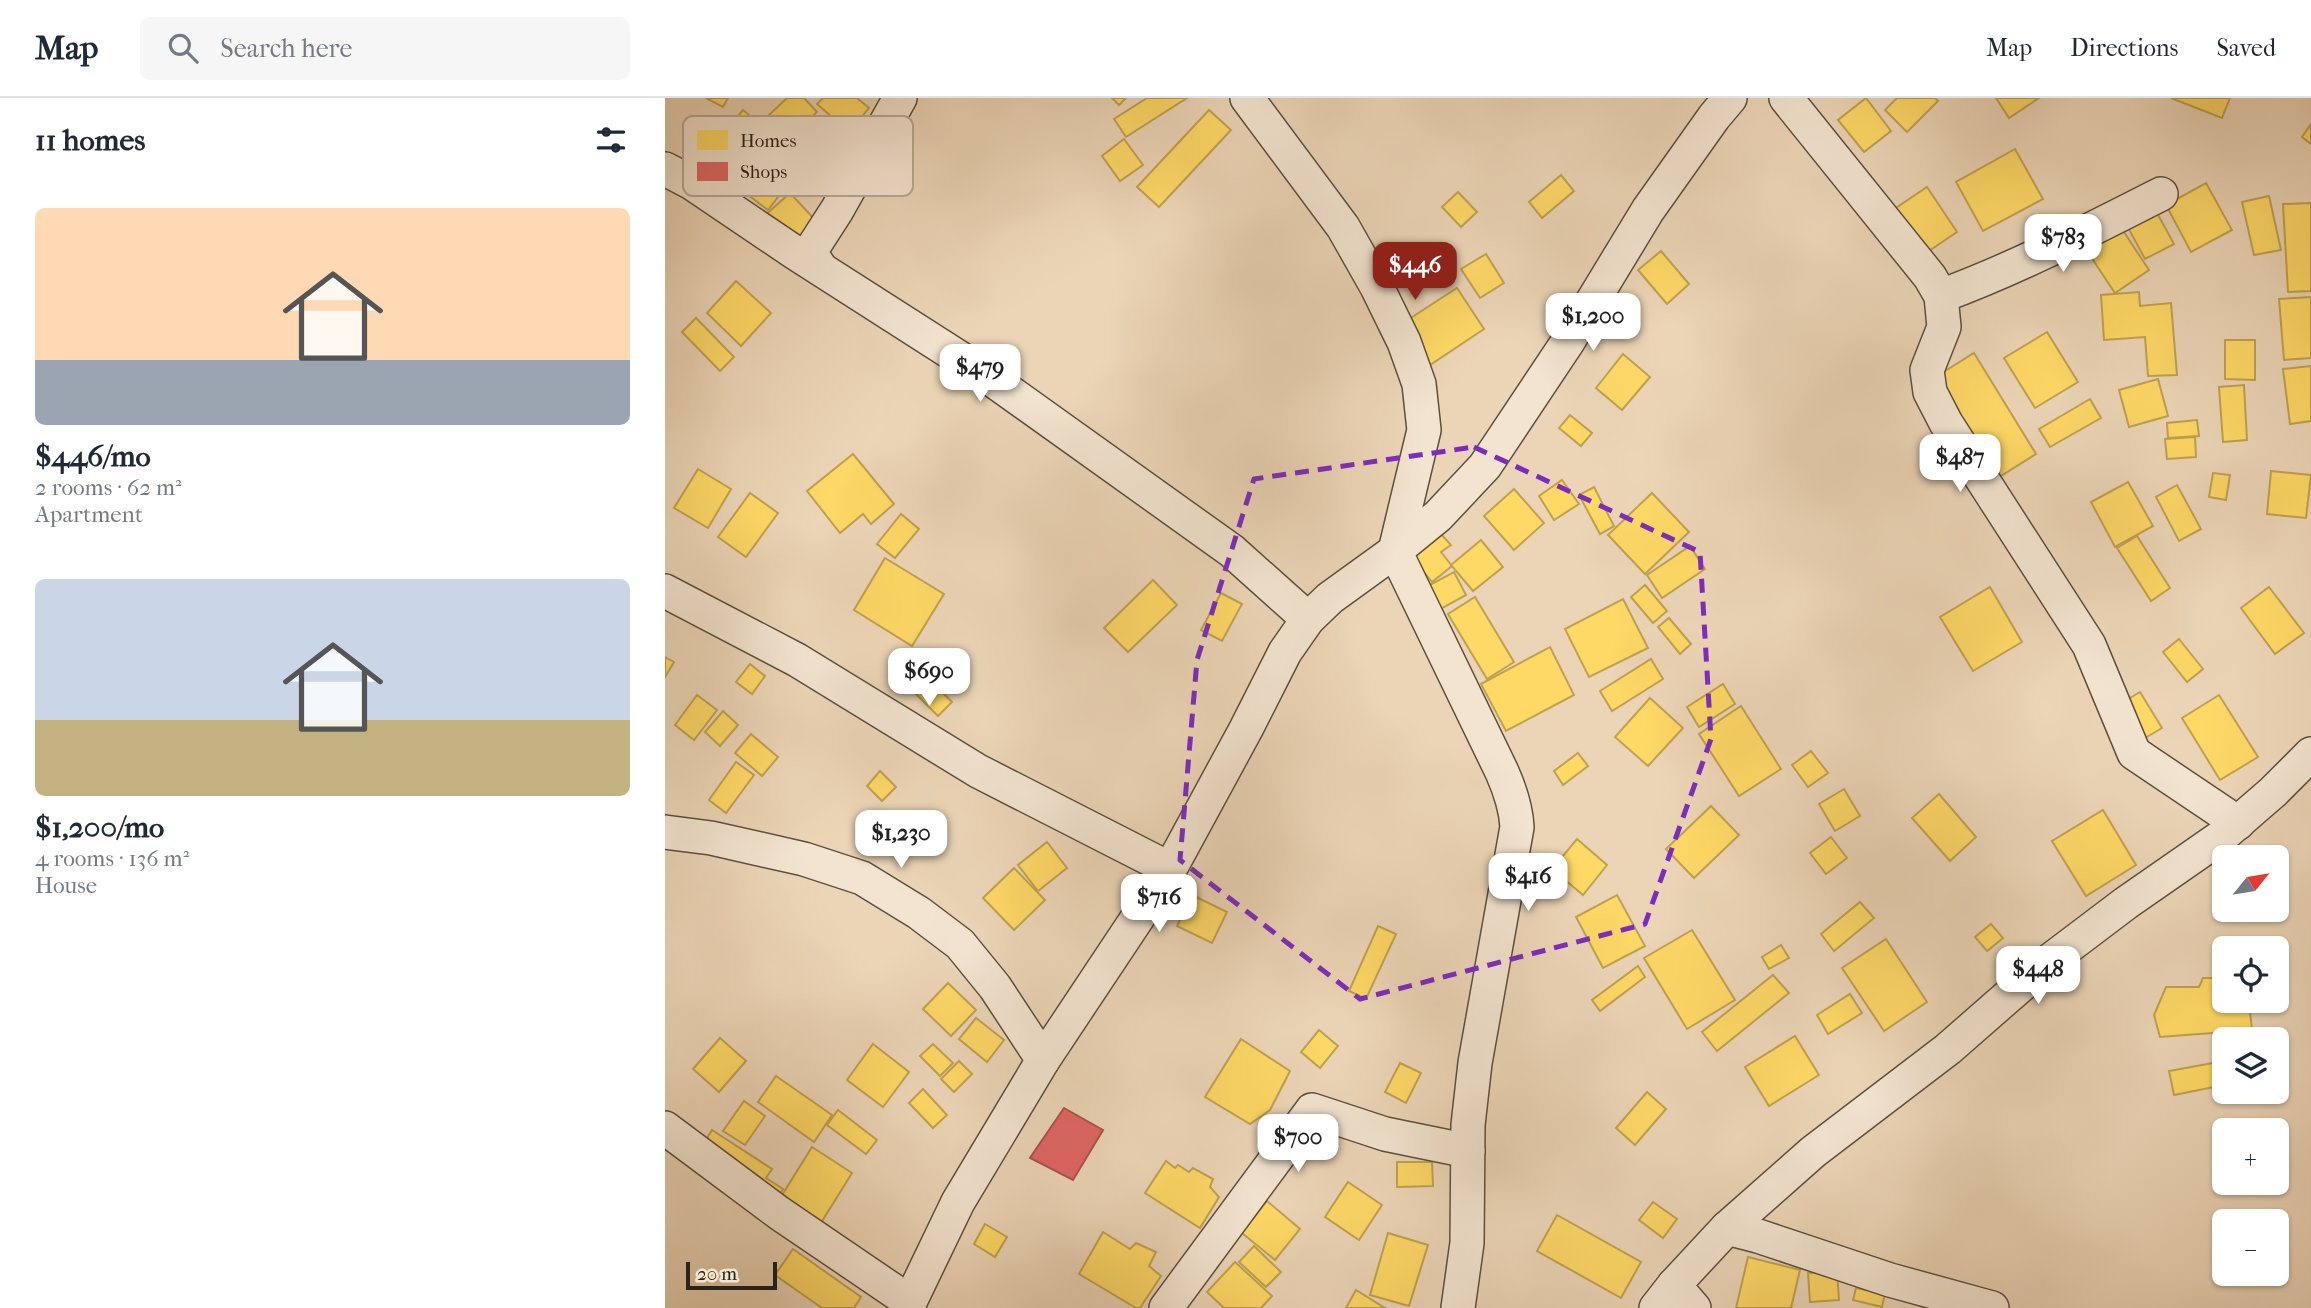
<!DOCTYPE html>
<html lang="en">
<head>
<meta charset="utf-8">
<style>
  body { margin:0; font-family:"IM FELL French Canon",serif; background:#f6f6f7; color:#1f2937; height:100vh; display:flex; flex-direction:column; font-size:26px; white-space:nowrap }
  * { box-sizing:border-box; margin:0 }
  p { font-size:23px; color:#747a83 }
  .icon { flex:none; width:38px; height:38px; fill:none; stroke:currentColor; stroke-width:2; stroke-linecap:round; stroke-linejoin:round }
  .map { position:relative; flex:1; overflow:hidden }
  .panel { display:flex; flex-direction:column; background:#fff; width:665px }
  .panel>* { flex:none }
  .needle { width:46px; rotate:60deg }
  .buttons { position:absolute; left:1547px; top:747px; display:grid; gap:14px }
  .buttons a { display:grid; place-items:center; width:77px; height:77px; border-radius:10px; background:#fff; box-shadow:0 2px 5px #0004; font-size:35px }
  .scale { position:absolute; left:21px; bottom:18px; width:91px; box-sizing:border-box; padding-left:7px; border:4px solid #2b2318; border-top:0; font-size:19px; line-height:24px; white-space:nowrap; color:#2b2318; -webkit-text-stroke:5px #f3e4d0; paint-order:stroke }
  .price { position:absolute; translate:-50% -60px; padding:0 16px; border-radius:14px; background:#fff; color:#222; font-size:23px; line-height:46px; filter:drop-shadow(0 2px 4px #0008) }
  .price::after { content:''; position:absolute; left:50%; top:42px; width:21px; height:16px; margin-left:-10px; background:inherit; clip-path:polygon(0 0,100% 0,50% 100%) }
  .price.on { background:#8f2418; color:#fff }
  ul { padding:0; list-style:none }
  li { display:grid; align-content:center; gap:14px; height:371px; padding:0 35px }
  li span { display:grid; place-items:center; height:217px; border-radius:10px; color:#555 }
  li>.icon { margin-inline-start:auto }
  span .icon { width:126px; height:126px; fill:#fffc; stroke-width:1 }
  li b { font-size:30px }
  h2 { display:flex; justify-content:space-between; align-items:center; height:84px; padding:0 35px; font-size:30px }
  header { display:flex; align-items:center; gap:42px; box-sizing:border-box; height:98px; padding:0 35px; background:#fff; border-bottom:2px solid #e0e1e3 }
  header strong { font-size:33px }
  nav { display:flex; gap:38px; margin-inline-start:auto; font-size:24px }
  .search { width:490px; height:63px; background:#f6f6f7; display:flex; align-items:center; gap:18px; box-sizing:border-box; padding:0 24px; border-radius:10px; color:#747a83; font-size:26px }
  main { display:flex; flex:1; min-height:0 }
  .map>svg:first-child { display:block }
  .homes { fill:#ffd966; stroke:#bfa24f; stroke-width:2 }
  .shops { fill:#e06666; stroke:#aa524f; stroke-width:2 }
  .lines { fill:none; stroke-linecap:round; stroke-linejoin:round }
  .minor-casing { stroke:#5b5040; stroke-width:36 }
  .minor { stroke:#f3e4d0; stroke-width:33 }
  .marked { fill:none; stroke:#7b2cbf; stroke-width:5; stroke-dasharray:14 9; stroke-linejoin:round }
  .key { fill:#f3e4d0; stroke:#b7aa99; stroke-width:2 }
  .key-label { font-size:19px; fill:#2b2318 }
</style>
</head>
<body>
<header>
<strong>Map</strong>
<div class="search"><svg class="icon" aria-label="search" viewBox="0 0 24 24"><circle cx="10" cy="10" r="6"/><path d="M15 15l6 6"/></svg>Search here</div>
<nav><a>Map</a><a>Directions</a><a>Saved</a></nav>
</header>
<main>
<section class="panel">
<h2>11 homes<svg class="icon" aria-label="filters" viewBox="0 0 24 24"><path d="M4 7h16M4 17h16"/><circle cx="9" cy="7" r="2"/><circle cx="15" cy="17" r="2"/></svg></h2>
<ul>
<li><span style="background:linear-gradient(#ffd9b3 70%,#9aa5b1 0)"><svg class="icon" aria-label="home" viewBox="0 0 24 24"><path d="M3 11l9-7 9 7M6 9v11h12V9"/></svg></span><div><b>$446/mo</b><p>2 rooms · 62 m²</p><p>Apartment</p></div></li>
<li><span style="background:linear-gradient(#c9d6e8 65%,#c2b280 0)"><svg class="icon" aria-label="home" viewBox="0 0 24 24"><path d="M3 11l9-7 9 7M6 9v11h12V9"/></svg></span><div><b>$1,200/mo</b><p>4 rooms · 136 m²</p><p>House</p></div></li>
</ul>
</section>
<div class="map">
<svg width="1646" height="1210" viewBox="0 0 1646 1210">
  <rect width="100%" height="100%" fill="#ecd5b7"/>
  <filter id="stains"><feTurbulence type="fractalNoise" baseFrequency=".00286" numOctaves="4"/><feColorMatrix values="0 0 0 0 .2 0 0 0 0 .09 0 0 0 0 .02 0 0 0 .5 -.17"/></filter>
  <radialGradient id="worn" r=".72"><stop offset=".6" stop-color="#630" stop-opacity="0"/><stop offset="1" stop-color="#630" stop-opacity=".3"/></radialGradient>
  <g class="homes">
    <path d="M 41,0 L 63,0 L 58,9 Z"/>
    <path d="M 122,0 L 139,0 L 152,14 L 125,39 L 104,17 Z"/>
    <path d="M 158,0 L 192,0 L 204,10 L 184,34 L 152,6 Z"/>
    <path d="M 447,0 L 461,0 L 454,7 Z"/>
    <path d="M 482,0 L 522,0 L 461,39 L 449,21 Z"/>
    <path d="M 1201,0 L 1226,33 L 1199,54 L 1173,22 Z"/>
    <path d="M 1232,0 L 1270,0 L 1273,3 L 1242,34 L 1220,12 Z"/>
    <path d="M 1331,0 L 1374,0 L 1344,20 Z"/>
    <path d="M 1506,0 L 1565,0 L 1557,20 Z"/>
    <path d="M 78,12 L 102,32 L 87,51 L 62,31 Z"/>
    <path d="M 544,12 L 566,32 L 494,109 L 472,89 Z"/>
    <path d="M 1646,26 L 1646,46 L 1637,39 Z"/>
    <path d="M 459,41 L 478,67 L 455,83 L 437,58 Z"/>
    <path d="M 1350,51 L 1378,101 L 1318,133 L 1291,84 Z"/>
    <path d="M 91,75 L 116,95 L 103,112 L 78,93 Z"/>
    <path d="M 896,77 L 909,93 L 877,120 L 864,104 Z"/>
    <path d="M 1541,85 L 1567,132 L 1526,154 L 1501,107 Z"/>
    <path d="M 1262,89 L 1292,134 L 1252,161 L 1222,116 Z"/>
    <path d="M 793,94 L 812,114 L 796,129 L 777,109 Z"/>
    <path d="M 125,95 L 152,124 L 124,149 L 97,120 Z"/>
    <path d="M 1604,98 L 1616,152 L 1589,157 L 1577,104 Z"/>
    <path d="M 1646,105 L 1646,193 L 1623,194 L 1618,106 Z"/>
    <path d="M 1487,106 L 1509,146 L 1480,161 L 1459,122 Z"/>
    <path d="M 1453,125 L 1484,172 L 1450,195 L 1418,147 Z"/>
    <path d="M 996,153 L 1024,186 L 1002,206 L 973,172 Z"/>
    <path d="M 821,156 L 839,185 L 815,200 L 796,171 Z"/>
    <path d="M 71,183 L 106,215 L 76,248 L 42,215 Z"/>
    <path d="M 792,190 L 819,231 L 762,269 L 735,227 Z"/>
    <path d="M 1474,194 L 1475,208 L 1506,205 L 1512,277 L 1483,278 L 1480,239 L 1439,242 L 1436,197 Z"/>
    <path d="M 1646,199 L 1646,260 L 1619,262 L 1614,201 Z"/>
    <path d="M 31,220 L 69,259 L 55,273 L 17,234 Z"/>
    <path d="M 1382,234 L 1413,284 L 1370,310 L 1339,260 Z"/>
    <path d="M 1560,242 L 1590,242 L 1590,282 L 1560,281 Z"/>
    <path d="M 1309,255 L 1371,356 L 1331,381 L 1269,280 Z"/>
    <path d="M 958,256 L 985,279 L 957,312 L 931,290 Z"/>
    <path d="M 1646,268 L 1646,323 L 1625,326 L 1618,271 Z"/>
    <path d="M 1493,281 L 1503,318 L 1464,329 L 1454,292 Z"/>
    <path d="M 1579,287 L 1582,342 L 1558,344 L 1554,289 Z"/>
    <path d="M 1425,301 L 1436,320 L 1385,349 L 1374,331 Z"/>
    <path d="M 905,317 L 927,335 L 916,348 L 894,330 Z"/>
    <path d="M 1532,322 L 1534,338 L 1503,340 L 1502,325 Z"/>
    <path d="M 1530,339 L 1531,359 L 1502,361 L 1500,341 Z"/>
    <path d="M 188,356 L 229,406 L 206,426 L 198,416 L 175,435 L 142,393 Z"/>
    <path d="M 33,371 L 66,391 L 43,430 L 9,410 Z"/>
    <path d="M 1606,373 L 1646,377 L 1641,420 L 1602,416 Z"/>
    <path d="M 1548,375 L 1565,377 L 1561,402 L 1544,399 Z"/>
    <path d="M 897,382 L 914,406 L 889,422 L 874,398 Z"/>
    <path d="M 1463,384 L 1488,428 L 1450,449 L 1426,404 Z"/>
    <path d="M 1512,387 L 1536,431 L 1514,443 L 1491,399 Z"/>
    <path d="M 929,389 L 949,428 L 935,436 L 914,397 Z"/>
    <path d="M 849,391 L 879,425 L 849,452 L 819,418 Z"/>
    <path d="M 85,395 L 113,415 L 81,459 L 53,439 Z"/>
    <path d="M 987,395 L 1024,434 L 980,476 L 943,437 Z"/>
    <path d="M 236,416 L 254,431 L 230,460 L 212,446 Z"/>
    <path d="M 776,436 L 786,447 L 776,454 L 787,468 L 767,484 L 747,459 Z"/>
    <path d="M 1472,438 L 1505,490 L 1486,503 L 1452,450 Z"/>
    <path d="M 816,442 L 838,469 L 808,493 L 786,467 Z"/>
    <path d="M 1025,448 L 1040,471 L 997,500 L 982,477 Z"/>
    <path d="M 220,460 L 279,496 L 247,548 L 189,512 Z"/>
    <path d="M 789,474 L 801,497 L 772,513 L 759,490 Z"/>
    <path d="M 488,482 L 512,507 L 463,554 L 439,530 Z"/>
    <path d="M 980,487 L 1002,513 L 988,525 L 966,499 Z"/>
    <path d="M 1325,489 L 1357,544 L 1308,573 L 1275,519 Z"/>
    <path d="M 1604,489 L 1639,535 L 1610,556 L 1576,510 Z"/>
    <path d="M 556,495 L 577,506 L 557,543 L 536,532 Z"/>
    <path d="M 810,499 L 849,564 L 822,581 L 783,516 Z"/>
    <path d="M 958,501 L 983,550 L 924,579 L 900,531 Z"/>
    <path d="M 1004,520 L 1026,546 L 1015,556 L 993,529 Z"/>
    <path d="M 1514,541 L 1538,571 L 1522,584 L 1498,554 Z"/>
    <path d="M 885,549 L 909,597 L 841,633 L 816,586 Z"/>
    <path d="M 0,559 L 9,564 L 0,579 Z"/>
    <path d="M 986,561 L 998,581 L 947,613 L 935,593 Z"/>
    <path d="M 85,566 L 100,578 L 87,596 L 71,584 Z"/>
    <path d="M 261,578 L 287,604 L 273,618 L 247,592 Z"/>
    <path d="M 1058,586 L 1070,606 L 1034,629 L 1022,609 Z"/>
    <path d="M 1475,594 L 1497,630 L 1475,643 L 1453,607 Z"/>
    <path d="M 32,597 L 52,612 L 29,642 L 10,627 Z"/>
    <path d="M 1554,597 L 1593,659 L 1555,682 L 1517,620 Z"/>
    <path d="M 985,600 L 1018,630 L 983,668 L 950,639 Z"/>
    <path d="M 1076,608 L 1116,671 L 1074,698 L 1034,636 Z"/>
    <path d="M 58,613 L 73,627 L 55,648 L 40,634 Z"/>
    <path d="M 86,636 L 113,659 L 97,678 L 70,655 Z"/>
    <path d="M 1146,653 L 1163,675 L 1143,689 L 1127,667 Z"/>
    <path d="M 913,655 L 923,668 L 898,687 L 889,673 Z"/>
    <path d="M 71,664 L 89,677 L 61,715 L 44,702 Z"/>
    <path d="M 215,673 L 231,689 L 217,703 L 202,688 Z"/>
    <path d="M 1179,691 L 1195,718 L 1170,733 L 1154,706 Z"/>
    <path d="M 1274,696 L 1311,739 L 1285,763 L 1247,720 Z"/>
    <path d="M 1046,708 L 1074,737 L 1029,780 L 1001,751 Z"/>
    <path d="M 1438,712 L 1471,767 L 1421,798 L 1387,743 Z"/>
    <path d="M 1166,739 L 1182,760 L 1161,776 L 1145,755 Z"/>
    <path d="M 912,741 L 942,767 L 918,797 L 887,771 Z"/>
    <path d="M 382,744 L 402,770 L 373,793 L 353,767 Z"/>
    <path d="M 349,770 L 380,802 L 349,832 L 318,800 Z"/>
    <path d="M 527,797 L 562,814 L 547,845 L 512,828 Z"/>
    <path d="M 952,797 L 980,848 L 938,870 L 911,819 Z"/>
    <path d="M 1195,804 L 1209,820 L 1169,853 L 1156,836 Z"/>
    <path d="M 1326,826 L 1338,840 L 1322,853 L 1310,839 Z"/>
    <path d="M 713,828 L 731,836 L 701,901 L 684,893 Z"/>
    <path d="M 1027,832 L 1070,902 L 1022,931 L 979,860 Z"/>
    <path d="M 1221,841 L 1262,904 L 1219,933 L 1177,870 Z"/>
    <path d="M 1116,847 L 1124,860 L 1104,871 L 1097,859 Z"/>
    <path d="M 973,868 L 980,879 L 935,913 L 927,902 Z"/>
    <path d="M 1108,877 L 1124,895 L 1052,953 L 1037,934 Z"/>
    <path d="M 1538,880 L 1559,880 L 1559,903 L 1584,903 L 1587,932 L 1495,939 L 1489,917 L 1501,889 L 1534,889 Z"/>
    <path d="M 283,885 L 311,912 L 286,938 L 258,911 Z"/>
    <path d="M 1185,896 L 1197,915 L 1163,936 L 1152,917 Z"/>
    <path d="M 311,920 L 339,942 L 322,964 L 294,941 Z"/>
    <path d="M 654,932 L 673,948 L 655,970 L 636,954 Z"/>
    <path d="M 1130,938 L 1154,977 L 1104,1008 L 1080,969 Z"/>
    <path d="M 55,940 L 81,963 L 54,994 L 28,971 Z"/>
    <path d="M 576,941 L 625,973 L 605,1012 L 585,1026 L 540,999 Z"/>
    <path d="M 208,946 L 244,974 L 218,1009 L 182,982 Z"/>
    <path d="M 268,946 L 288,965 L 275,978 L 255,958 Z"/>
    <path d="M 294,963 L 307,976 L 289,994 L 276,981 Z"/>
    <path d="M 1559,963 L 1559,987 L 1509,997 L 1504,973 Z"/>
    <path d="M 735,965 L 756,975 L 741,1005 L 720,994 Z"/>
    <path d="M 111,978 L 167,1017 L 149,1044 L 93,1004 Z"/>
    <path d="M 258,991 L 282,1017 L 268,1030 L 244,1005 Z"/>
    <path d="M 982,994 L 1001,1011 L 970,1047 L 951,1030 Z"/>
    <path d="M 79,1003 L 100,1018 L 80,1047 L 58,1033 Z"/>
    <path d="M 173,1012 L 212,1042 L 201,1056 L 162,1027 Z"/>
    <path d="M 47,1032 L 107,1071 L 101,1080 L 118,1091 L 109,1104 L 33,1055 Z"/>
    <path d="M 147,1049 L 187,1075 L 154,1128 L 114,1102 Z"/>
    <path d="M 501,1063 L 510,1070 L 513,1067 L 524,1074 L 528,1070 L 548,1081 L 545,1089 L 554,1099 L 535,1130 L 480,1095 Z"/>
    <path d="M 732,1064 L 767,1064 L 768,1088 L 732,1089 Z"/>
    <path d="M 683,1084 L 717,1107 L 694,1142 L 660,1119 Z"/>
    <path d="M 602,1103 L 635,1131 L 610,1162 L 577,1135 Z"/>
    <path d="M 988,1104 L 1012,1121 L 998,1140 L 974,1122 Z"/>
    <path d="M 892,1117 L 976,1164 L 956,1200 L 872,1153 Z"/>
    <path d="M 320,1126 L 342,1139 L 330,1159 L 309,1146 Z"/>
    <path d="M 438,1134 L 465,1151 L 471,1145 L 491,1154 L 484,1168 L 496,1178 L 475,1210 L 471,1210 L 414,1176 Z"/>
    <path d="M 723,1135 L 763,1147 L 744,1208 L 705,1197 Z"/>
    <path d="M 589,1148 L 616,1174 L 601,1189 L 574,1164 Z"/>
    <path d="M 128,1151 L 196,1199 L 189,1210 L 157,1210 L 110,1177 Z"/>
    <path d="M 1083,1159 L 1135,1172 L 1126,1210 L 1071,1210 Z"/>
    <path d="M 570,1164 L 607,1198 L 596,1210 L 559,1210 L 542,1194 Z"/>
    <path d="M 1172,1173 L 1174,1202 L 1145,1204 L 1143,1175 Z"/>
    <path d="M 1191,1190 L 1220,1196 L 1217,1209 L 1188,1202 Z"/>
    <path d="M 691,1192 L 720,1210 L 681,1210 Z"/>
  </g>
  <path class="shops" d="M 399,1010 L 438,1032 L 408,1082 L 365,1060 Z"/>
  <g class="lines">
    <defs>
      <g id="minor">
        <path d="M 582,0 L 678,129 L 712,189 L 739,244 L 754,286 L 759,332 L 730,453 L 837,674 C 845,692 851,709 852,729 L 810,965 L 803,1027 L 802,1145 L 793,1210"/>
        <path d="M 1121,0 L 1265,179 L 1276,198 L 1279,229 L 1262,272 L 1265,294 L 1281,325 L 1424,547 L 1469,655 L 1573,725"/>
        <path d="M 0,71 L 27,85 L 129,154 L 318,275 L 567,453 L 643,521"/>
        <path d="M 156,171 L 145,154 L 172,112 L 235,0"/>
        <path d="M 1276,198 C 1352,170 1423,133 1496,96"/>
        <path d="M 0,493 L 132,562 L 313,673 L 505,771"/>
        <path d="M 0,734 L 46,740 L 139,761 L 197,780 L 254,815 L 295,846 L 330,889 L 378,962"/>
        <path d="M 0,1030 L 114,1115 L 245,1204"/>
        <path d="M 1062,1130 L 1148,1054 L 1283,951 L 1379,867 L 1461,805 L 1556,739 L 1608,694 L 1646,656"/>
        <path d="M 1009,1187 L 1029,1210"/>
        <path d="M 242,1210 L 293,1104 L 378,962 L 505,771 L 581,631 L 620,554 L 643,521 L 665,500 L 730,453 L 773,418 L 820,368 L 904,242 L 983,112 L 1049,19 L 1065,0"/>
        <path d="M 501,1210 L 647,1012 L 720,1036 L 803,1053"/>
        <path d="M 991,1210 L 1009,1187 L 1062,1130 L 1093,1138 L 1225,1182 L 1327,1210"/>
      </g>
    </defs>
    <use href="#minor" class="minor-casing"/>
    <use href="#minor" class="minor"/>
  </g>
  <path class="marked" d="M 809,349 L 1035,454 L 1046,641 L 980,826 L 695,901 L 515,762 L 532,562 L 589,381 Z"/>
  <rect x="18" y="18" width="230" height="80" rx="10" class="key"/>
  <rect x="32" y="32" width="31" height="20" fill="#ffd966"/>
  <rect x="32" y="64" width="31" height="19" fill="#e06666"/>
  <g class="key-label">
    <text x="75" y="49">Homes</text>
    <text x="75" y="80">Shops</text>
  </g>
  <rect width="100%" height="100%" filter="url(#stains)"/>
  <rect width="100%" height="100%" fill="url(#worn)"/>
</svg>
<div class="buttons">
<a><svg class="needle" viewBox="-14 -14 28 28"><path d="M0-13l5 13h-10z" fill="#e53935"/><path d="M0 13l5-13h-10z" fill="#747a83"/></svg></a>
<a><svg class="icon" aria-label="locate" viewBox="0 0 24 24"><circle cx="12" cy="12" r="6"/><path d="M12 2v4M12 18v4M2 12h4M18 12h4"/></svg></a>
<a><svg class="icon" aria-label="layers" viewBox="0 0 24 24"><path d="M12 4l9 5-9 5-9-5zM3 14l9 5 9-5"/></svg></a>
<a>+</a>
<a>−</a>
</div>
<div class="scale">20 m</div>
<b class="price" style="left:1398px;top:176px">$783</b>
<b class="price on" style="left:750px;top:204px">$446</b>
<b class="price" style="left:928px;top:255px">$1,200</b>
<b class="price" style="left:315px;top:306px">$479</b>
<b class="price" style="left:1295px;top:396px">$487</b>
<b class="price" style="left:264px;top:610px">$690</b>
<b class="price" style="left:236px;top:772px">$1,230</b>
<b class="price" style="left:863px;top:815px">$416</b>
<b class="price" style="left:494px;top:836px">$716</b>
<b class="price" style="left:1373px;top:908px">$448</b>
<b class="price" style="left:633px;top:1076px">$700</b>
</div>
</main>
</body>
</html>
